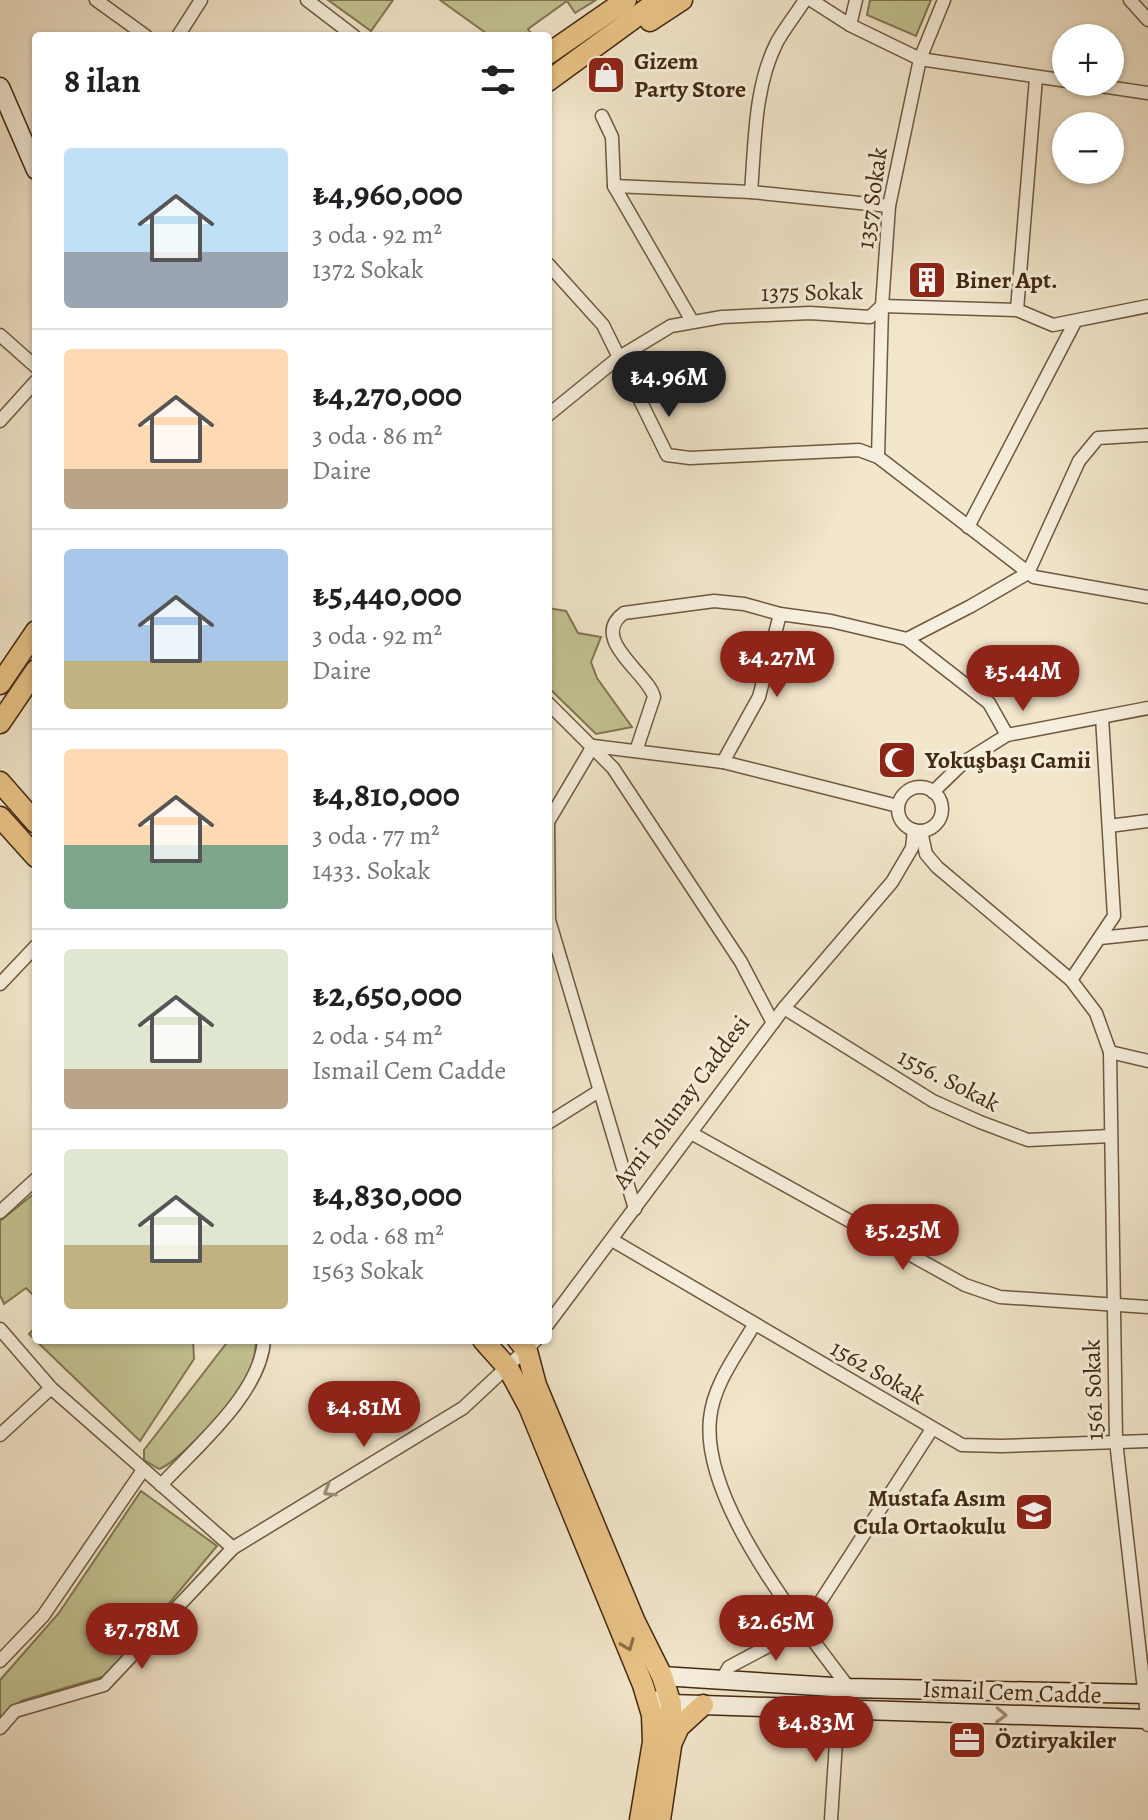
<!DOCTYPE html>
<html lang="tr">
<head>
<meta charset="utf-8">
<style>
  body { margin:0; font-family:Alegreya,serif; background:#f2f2f2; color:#202124; height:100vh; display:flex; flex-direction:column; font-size:30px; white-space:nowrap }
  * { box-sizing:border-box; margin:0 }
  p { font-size:26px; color:#757577 }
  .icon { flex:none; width:44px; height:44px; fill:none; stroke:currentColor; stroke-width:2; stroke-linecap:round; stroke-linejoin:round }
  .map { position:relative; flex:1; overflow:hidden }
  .side { position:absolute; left:32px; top:32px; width:520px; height:1312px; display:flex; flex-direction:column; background:#fff; border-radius:8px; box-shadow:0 2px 6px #0004 }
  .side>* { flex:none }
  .controls { position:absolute; left:1052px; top:24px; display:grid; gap:16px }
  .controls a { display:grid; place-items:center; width:72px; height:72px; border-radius:50%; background:#fff; box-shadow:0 2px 6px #0004; font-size:40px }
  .price { position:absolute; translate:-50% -68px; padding:0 18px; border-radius:28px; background:#8f2418; color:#fff; font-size:26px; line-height:52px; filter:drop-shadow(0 2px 4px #0008) }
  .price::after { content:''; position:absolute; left:50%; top:48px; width:24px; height:18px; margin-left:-12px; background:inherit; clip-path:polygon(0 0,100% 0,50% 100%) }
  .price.selected { background:#222; color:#fff }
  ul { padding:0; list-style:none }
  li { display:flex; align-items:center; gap:24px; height:200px; padding:0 32px }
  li+li { border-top:2px solid #e0e0e0 }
  li span { display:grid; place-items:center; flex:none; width:224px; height:160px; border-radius:8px; color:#555 }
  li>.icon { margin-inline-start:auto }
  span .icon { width:96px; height:96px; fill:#fffc; stroke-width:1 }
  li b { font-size:34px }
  h2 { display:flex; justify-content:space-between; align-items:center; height:96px; padding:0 32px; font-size:34px }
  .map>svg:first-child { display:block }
  .green { fill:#c3c292; stroke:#837651; stroke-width:2 }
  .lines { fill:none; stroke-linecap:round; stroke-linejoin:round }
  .street-casing { stroke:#6f583f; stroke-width:15 }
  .secondary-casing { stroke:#432910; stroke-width:21 }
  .primary-casing { stroke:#432910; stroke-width:23 }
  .street { stroke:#f7efdd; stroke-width:12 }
  .secondary { stroke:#f7efdd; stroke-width:18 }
  .primary { stroke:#e9c386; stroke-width:20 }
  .oneway { stroke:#9d8c76 }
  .oneway2 { stroke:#8e6e45 }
  .labels { text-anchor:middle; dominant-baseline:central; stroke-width:6; stroke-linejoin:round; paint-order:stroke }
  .poi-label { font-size:24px; font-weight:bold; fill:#432910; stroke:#f7efdd; text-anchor:start }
  .street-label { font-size:24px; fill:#432910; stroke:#f7efdd }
</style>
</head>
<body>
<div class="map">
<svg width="1148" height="1820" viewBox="0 0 1148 1820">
  <rect width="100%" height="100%" fill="#f2e6cb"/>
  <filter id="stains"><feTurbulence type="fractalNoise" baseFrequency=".0025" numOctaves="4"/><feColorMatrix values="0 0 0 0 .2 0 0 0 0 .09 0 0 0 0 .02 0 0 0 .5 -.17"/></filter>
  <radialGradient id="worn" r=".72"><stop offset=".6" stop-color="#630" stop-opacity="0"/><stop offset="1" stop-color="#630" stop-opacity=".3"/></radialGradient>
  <g class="green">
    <path d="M 328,0 L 393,0 L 371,31 Z"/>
    <path d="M 440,0 L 596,0 L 575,13 L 567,1 L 528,29 L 533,36 L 490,36 Z"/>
    <path d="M 870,0 L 931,0 L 916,36 L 867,15 Z"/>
    <path d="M 548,608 L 566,611 L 578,633 L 601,637 L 591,662 L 597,678 L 632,727 L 596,734 L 548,687 Z"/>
    <path d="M 36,1192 L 36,1298 L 26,1288 L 4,1304 L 0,1295 L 0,1221 Z"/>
    <path d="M 36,1327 L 36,1340 L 193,1340 L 194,1359 L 140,1441 L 29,1334 Z"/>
    <path d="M 229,1340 L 256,1340 C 256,1356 251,1375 241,1388 C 228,1406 178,1463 159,1469 L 144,1460 L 144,1450 Z"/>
    <path d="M 141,1491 L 217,1546 L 116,1667 L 102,1677 L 21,1701 L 0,1723 L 0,1680 L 59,1613 Z"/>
  </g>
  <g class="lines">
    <defs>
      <g id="street">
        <path d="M 96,0 L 146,36"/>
        <path d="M 307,0 L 354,36"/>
        <path d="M 811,0 L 850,25 L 920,59 L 1148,93"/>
        <path d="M 1130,0 L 1148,20"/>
        <path d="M 850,25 L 856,0"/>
        <path d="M 178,36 L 201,0"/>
        <path d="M 602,116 L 612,137 L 614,186 L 692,321"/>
        <path d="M 614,186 L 751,192 L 889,206"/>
        <path d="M 751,192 C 755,143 754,87 777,42 C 785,28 796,14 805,0"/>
        <path d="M 548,264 L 603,325 L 667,455 L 690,458 L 859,450 L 878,457 L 1034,577 L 1148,597"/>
        <path d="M 1017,310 L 1036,78"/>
        <path d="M 0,335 L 36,367"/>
        <path d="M 548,415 L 618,358 L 671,326 L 722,317 L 810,313 L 870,317 L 882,306 L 1017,310 L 1053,325 L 1148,306"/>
        <path d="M 0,421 L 36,381"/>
        <path d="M 878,457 L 882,306 L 889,206 L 920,59 L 944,0"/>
        <path d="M 968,527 L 1075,322"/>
        <path d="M 907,639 L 971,606 L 1028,573 L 1079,461 L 1098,438 L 1148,435"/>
        <path d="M 548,703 L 613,768 L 741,962 L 773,1023"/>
        <path d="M 593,746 L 548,822 L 549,920 L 635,1209"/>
        <path d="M 593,746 L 723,762 L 898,806"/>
        <path d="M 636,751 L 654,697 C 649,674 588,639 624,613 L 714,601 L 744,604 L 780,614 L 831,621 L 907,639 L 989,703 L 1007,735"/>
        <path d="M 723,762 L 759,697 L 780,614"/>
        <circle cx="920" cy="809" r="22"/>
        <path d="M 933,792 L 964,762 L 1007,735 L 1148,708"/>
        <path d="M 1109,826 L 1148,821"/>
        <path d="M 921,831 L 926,854 L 937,867 L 1071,980 L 1096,1013 L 1110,1052 L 1116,1441 L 1148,1725"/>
        <path d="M 1100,938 L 1148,933"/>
        <path d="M 1071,980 L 1114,916 L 1102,717"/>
        <path d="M 0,984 L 36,946"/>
        <path d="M 784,1008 L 933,1101 L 980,1122 L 1028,1140 L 1111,1136"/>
        <path d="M 1110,1052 L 1148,1061"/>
        <path d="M 548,1123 L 599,1091"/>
        <path d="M 691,1133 L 965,1285 L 1000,1297 L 1148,1307"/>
        <path d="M 0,1212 L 36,1179"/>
        <path d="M 612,1240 L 962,1445 L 1001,1446 L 1148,1441"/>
        <path d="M 548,1324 L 784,1008 L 892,882 L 912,848 L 914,830"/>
        <path d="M 754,1325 C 737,1354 713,1385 710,1419 C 701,1502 801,1624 849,1688"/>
        <path d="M 0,1329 L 51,1388 L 233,1548"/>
        <path d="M 0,1435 L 51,1388"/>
        <path d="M 161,1485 C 196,1447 261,1393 264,1340"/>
        <path d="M 0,1661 L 43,1616 L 143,1470"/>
        <path d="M 722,1679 L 729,1667 L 804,1627 L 932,1429"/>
        <path d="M 0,1728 L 15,1711 L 104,1685 L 233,1548 L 463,1408 L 536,1340"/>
        <path d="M 831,1820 L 838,1711"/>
      </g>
      <g id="secondary">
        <path d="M 0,87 L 36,170"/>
        <path d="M 662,1676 L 849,1688 L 1148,1694"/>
        <path d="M 659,1700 L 671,1704 L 1148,1719"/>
      </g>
      <g id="primary">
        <path d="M 650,21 L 682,0"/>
        <path d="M 548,54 L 626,0"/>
        <path d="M 548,81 L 659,0"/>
        <path d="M 0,684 L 36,631"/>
        <path d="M 0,723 L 36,670"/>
        <path d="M 0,782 L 36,823"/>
        <path d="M 0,817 L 36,857"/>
        <path d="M 483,1340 L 508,1368 L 529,1407 L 643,1685 L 652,1715 L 653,1742 L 640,1820"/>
        <path d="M 518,1340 L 527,1351 L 536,1385 L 635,1622 L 662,1676 L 671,1704 L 671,1746 L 660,1820"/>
        <path d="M 672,1742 L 679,1727 L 703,1705"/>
      </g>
    </defs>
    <use href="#street" class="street-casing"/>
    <use href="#secondary" class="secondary-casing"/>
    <use href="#primary" class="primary-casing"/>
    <use href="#street" class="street"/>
    <use href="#secondary" class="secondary"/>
    <use href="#primary" class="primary"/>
  </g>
  <defs><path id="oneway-chevron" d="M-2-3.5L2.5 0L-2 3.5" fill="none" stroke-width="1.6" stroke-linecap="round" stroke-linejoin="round" transform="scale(2)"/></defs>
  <g class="oneway">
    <use href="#oneway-chevron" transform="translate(329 1491) rotate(149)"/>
    <use href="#oneway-chevron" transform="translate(1001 1715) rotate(2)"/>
  </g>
  <use class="oneway2" href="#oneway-chevron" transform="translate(628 1645) rotate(68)"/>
  <defs>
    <symbol id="shop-square" viewBox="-11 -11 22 22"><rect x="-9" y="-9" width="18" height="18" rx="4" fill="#8f2418" stroke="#f7efdd"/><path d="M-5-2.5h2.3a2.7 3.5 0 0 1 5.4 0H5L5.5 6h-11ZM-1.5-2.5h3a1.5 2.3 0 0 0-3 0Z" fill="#fff"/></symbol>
    <symbol id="building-square" viewBox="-11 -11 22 22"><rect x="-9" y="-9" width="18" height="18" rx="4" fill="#8f2418" stroke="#f7efdd"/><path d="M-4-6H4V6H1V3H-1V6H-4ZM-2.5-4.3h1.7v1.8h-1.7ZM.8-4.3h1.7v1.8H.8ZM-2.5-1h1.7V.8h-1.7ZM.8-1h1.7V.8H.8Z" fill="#fff"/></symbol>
    <symbol id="mosque-square" viewBox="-11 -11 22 22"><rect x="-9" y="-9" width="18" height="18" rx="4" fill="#8f2418" stroke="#f7efdd"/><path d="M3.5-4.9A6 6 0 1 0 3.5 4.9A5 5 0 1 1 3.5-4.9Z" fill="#fff"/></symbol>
    <symbol id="school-square" viewBox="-11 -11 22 22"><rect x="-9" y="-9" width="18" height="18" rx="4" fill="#8f2418" stroke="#f7efdd"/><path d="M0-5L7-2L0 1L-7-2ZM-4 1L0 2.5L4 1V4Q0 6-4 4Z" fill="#fff"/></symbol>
    <symbol id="office-square" viewBox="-11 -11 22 22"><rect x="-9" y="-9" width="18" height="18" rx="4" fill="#8f2418" stroke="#f7efdd"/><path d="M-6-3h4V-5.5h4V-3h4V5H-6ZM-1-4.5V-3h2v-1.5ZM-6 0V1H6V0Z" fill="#fff"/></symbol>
  </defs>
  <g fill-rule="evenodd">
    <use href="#shop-square" x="584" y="53" width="44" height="44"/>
    <use href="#building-square" x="905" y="258" width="44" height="44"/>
    <use href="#mosque-square" x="875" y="738" width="44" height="44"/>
    <use href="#school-square" x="1012" y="1490" width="44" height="44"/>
    <use href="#office-square" x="945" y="1718" width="44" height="44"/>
  </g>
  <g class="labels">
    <g class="poi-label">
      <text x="634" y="61">Gizem<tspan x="634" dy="28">Party Store</tspan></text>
      <text x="955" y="280">Biner Apt.</text>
      <text x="925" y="760">Yokuşbaşı Camii</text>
      <text x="1006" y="1498" text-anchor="end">Mustafa Asım<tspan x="1006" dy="28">Cula Ortaokulu</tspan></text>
      <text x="995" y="1740">Öztiryakiler</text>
    </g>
    <g class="street-label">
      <text transform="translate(872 198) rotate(-82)">1357 Sokak</text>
      <text transform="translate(812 292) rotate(-1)">1375 Sokak</text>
      <text transform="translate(949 1080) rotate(27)">1556. Sokak</text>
      <text transform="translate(681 1102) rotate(-53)">Avni Tolunay Caddesi</text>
      <text transform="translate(878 1372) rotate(30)">1562 Sokak</text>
      <text transform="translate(1093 1390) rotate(-92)">1561 Sokak</text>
      <text transform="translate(1012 1692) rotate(2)">Ismail Cem Cadde</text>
    </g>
  </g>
  <rect width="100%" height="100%" filter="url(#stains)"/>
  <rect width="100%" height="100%" fill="url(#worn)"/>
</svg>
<div class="controls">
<a>+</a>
<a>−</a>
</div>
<b class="price selected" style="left:669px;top:419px">₺4.96M</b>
<b class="price" style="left:777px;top:699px">₺4.27M</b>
<b class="price" style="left:1023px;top:713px">₺5.44M</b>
<b class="price" style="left:903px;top:1272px">₺5.25M</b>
<b class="price" style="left:364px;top:1449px">₺4.81M</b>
<b class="price" style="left:776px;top:1663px">₺2.65M</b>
<b class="price" style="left:142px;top:1671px">₺7.78M</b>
<b class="price" style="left:816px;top:1764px">₺4.83M</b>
<section class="side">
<h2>8 ilan<svg class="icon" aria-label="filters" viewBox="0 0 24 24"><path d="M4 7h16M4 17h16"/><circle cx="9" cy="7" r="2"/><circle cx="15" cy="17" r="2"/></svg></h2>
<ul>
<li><span style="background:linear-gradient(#bfe0f5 65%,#9aa5b1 0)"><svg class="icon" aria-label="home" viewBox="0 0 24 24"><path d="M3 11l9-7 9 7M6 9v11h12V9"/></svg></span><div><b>₺4,960,000</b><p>3 oda · 92 m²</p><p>1372 Sokak</p></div></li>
<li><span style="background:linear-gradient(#ffd9b3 75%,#b9a48a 0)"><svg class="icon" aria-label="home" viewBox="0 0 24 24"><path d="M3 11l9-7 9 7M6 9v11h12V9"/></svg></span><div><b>₺4,270,000</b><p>3 oda · 86 m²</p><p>Daire</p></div></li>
<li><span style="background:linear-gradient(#a9c7e8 70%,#c2b280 0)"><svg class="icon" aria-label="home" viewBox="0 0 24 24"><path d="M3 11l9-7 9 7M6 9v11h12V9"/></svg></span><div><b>₺5,440,000</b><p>3 oda · 92 m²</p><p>Daire</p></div></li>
<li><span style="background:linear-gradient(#ffd9b3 60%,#7fa58c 0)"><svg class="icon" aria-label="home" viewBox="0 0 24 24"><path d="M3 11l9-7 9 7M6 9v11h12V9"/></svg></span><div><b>₺4,810,000</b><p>3 oda · 77 m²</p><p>1433. Sokak</p></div></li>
<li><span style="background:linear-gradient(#dfe7d0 75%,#b9a48a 0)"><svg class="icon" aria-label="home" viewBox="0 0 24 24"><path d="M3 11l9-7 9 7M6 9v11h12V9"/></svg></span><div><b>₺2,650,000</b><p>2 oda · 54 m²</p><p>Ismail Cem Cadde</p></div></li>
<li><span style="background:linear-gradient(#dfe7d0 60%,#c2b280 0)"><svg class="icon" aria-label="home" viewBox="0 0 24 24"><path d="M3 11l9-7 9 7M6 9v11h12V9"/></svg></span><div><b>₺4,830,000</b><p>2 oda · 68 m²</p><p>1563 Sokak</p></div></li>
</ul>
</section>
</div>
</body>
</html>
